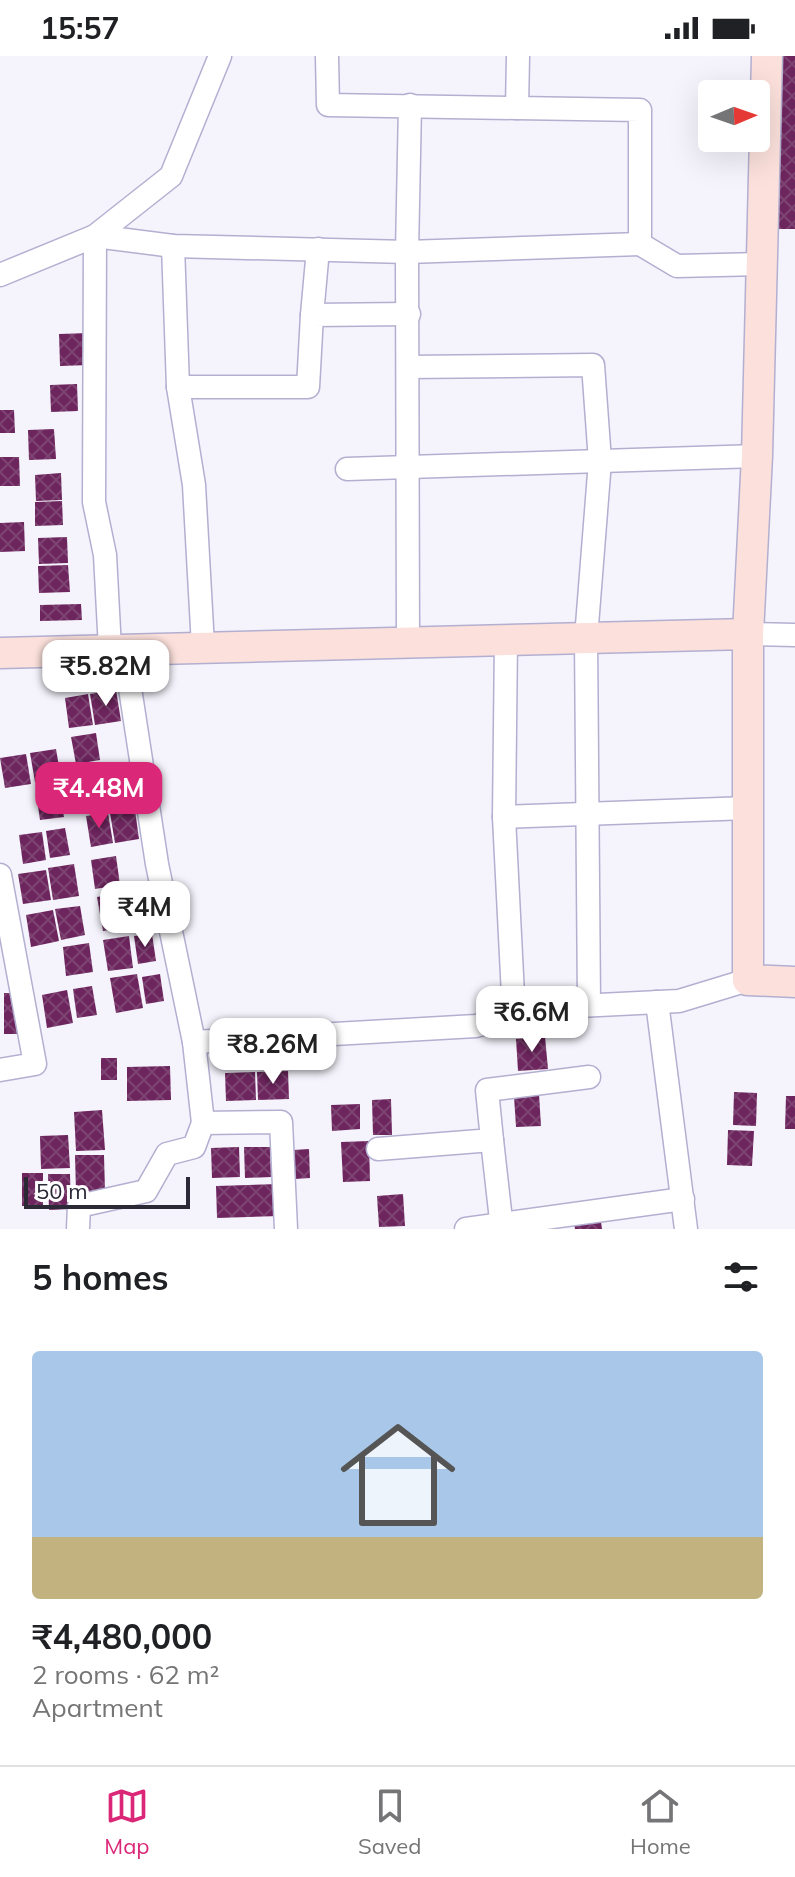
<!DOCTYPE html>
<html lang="en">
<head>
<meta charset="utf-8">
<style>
  body { margin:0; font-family:Mulish,sans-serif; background:#f2f2f2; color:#202124; height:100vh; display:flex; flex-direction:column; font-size:30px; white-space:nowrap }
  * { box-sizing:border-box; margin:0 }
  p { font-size:26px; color:#757577 }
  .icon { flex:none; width:44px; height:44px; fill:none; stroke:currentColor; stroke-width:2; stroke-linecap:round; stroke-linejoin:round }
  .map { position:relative; height:1173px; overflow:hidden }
  .side { display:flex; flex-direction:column; background:#fff; flex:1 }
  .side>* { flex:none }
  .needle { width:52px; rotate:88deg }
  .tools { position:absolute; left:698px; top:24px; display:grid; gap:16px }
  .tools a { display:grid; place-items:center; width:72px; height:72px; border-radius:8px; background:#fff; box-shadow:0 8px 32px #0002; font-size:40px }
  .scale { position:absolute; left:24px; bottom:20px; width:166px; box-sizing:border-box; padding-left:8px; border:4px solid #2b2936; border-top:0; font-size:22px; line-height:28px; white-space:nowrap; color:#2b2936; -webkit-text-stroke:6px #fff; paint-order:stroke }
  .price { position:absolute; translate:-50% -68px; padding:0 18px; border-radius:16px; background:#fff; color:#222; font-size:26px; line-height:52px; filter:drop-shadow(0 2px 4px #0008) }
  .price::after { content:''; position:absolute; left:50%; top:48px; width:24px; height:18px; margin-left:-12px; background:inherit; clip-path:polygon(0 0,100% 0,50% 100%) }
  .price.current { background:#db2777; color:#fff }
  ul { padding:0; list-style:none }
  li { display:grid; align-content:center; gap:16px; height:424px; padding:0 32px }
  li+li { border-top:2px solid #e0e0e0 }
  li span { display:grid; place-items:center; height:248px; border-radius:8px; color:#555 }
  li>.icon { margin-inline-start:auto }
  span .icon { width:144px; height:144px; fill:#fffc; stroke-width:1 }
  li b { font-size:34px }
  h2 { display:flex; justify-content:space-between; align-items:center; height:96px; padding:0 32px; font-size:34px }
  .status { display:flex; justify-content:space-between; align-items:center; height:56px; padding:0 40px; background:#fff; direction:ltr }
  .status svg { height:22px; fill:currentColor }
  .menu { display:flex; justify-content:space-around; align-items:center; height:112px; border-top:2px solid #e0e0e0; background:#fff; font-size:22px; color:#757577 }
  .menu a { display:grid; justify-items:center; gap:4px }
  .menu .current { color:#db2777 }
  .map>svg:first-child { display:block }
  .building { fill:url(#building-cross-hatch) }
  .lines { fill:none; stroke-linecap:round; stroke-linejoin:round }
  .street-casing { stroke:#b3afd1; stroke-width:25 }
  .secondary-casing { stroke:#b3afd1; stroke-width:33 }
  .street { stroke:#fff; stroke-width:22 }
  .secondary { stroke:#fbe0db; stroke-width:30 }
</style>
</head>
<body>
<div class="status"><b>15:57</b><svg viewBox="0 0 49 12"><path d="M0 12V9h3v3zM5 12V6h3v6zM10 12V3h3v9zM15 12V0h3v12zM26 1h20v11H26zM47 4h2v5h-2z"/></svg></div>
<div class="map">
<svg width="795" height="1173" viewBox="0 0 795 1173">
  <defs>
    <pattern id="building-cross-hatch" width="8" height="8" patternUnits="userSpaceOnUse" patternTransform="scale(2)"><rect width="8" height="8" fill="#6d255e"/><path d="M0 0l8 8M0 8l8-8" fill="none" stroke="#7d4472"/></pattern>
  </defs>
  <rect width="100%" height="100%" fill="#f5f4fc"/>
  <g class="building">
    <path d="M 779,0 L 795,0 L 795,173 L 776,173 Z"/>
    <path d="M 89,277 L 90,309 L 60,310 L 59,278 Z"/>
    <path d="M 77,328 L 78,355 L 51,356 L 50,329 Z"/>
    <path d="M 0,354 L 14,354 L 15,377 L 0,377 Z"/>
    <path d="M 54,373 L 56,403 L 29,404 L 28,374 Z"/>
    <path d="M 0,401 L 19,401 L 20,430 L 0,430 Z"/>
    <path d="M 61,417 L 62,444 L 36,445 L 35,419 Z"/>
    <path d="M 62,445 L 63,469 L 35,470 L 35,446 Z"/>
    <path d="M 24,466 L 25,495 L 0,496 L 0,467 Z"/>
    <path d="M 67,481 L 68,507 L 39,508 L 38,482 Z"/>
    <path d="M 68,509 L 70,536 L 39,537 L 38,510 Z"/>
    <path d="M 81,548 L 82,564 L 40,565 L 40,549 Z"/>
    <path d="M 116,634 L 121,665 L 95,669 L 90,638 Z"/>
    <path d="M 88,638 L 93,669 L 69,672 L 65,642 Z"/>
    <path d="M 96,677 L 100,704 L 76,708 L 71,681 Z"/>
    <path d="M 56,693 L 61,722 L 35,726 L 30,697 Z"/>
    <path d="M 26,698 L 31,728 L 5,732 L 0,702 Z"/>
    <path d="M 130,715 L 135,743 L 110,747 L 105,719 Z"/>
    <path d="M 103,720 L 107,747 L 85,750 L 81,723 Z"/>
    <path d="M 59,732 L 64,761 L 40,764 L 36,736 Z"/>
    <path d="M 135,754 L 139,783 L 115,787 L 110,757 Z"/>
    <path d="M 108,757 L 113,787 L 91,791 L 86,760 Z"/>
    <path d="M 65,772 L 70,799 L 50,802 L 46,775 Z"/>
    <path d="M 42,776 L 46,804 L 23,808 L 19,779 Z"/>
    <path d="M 116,800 L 120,829 L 95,833 L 91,804 Z"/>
    <path d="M 74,808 L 79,840 L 53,844 L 48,812 Z"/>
    <path d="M 46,814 L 51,844 L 23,848 L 18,818 Z"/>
    <path d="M 148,835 L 153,866 L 130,870 L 125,838 Z"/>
    <path d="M 122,837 L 128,871 L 103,875 L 97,841 Z"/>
    <path d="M 80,850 L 85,879 L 61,884 L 55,853 Z"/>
    <path d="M 53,854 L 59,885 L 31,891 L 26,859 Z"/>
    <path d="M 152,878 L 156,905 L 138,908 L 134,880 Z"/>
    <path d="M 129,880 L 133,912 L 108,915 L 103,884 Z"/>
    <path d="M 89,887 L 93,916 L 66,920 L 63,891 Z"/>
    <path d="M 137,918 L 143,952 L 116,957 L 110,922 Z"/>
    <path d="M 160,918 L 164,945 L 146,948 L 142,921 Z"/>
    <path d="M 92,930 L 97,959 L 77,962 L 73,933 Z"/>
    <path d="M 67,934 L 73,967 L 47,972 L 42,939 Z"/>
    <rect x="4" y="937" width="15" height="41"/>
    <path d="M 545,981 L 548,1013 L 518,1015 L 516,983 Z"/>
    <rect x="101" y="1002" width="16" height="22"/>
    <path d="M 170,1010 L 171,1044 L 127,1045 L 127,1011 Z"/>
    <path d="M 288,1015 L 289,1043 L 258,1044 L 257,1016 Z"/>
    <path d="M 255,1016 L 256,1044 L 226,1045 L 225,1017 Z"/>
    <path d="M 734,1036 L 757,1037 L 756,1070 L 733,1069 Z"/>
    <path d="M 539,1038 L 541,1070 L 516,1071 L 514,1040 Z"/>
    <path d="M 786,1040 L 795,1040 L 795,1073 L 785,1073 Z"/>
    <path d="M 391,1043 L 392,1079 L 373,1079 L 372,1044 Z"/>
    <path d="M 360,1048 L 360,1073 L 332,1075 L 331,1049 Z"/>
    <path d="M 102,1054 L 105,1094 L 76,1095 L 74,1056 Z"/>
    <path d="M 728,1074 L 754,1075 L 752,1110 L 727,1109 Z"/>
    <path d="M 68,1079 L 70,1112 L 41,1113 L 40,1080 Z"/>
    <path d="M 369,1085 L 370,1125 L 343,1126 L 341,1086 Z"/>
    <path d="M 239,1091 L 240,1121 L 212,1122 L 211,1092 Z"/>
    <path d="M 244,1091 L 270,1091 L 271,1121 L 245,1122 Z"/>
    <path d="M 309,1093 L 310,1122 L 295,1123 L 293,1094 Z"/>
    <path d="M 75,1099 L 104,1099 L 105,1135 L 76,1136 Z"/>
    <rect x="22" y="1117" width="21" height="33"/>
    <path d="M 48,1118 L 70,1118 L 71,1153 L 49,1154 Z"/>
    <path d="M 279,1128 L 280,1160 L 217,1162 L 216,1130 Z"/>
    <path d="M 403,1138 L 405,1170 L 379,1171 L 377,1140 Z"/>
    <path d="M 601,1166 L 602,1173 L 575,1173 L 574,1168 Z"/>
  </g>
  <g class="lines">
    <defs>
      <g id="street">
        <path d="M 327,0 L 328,49 L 517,52"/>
        <path d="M 518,0 L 517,52 L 640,54 L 640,188 L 677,210 L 761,208"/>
        <path d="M 410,49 L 407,196 L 640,188"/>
        <path d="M 173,190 L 178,331 L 194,429 L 203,590"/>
        <path d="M 0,219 L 95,180 L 173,190 L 407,196 L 408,585"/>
        <path d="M 312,259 L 318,193"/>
        <path d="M 408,311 L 593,309 L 600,405 L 586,582 L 589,949"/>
        <path d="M 178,331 L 308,331 L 312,259 L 409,258"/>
        <path d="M 347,413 L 757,400"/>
        <path d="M 748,578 L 795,579"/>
        <path d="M 506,583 L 504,761 L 514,959"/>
        <path d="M 110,593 L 105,499 L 94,446 L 95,180 L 171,120 L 220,0"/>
        <path d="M 124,593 L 157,808 L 194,986 L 476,970 L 539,952 L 679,945 L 748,924"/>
        <path d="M 504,761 L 748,752"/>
        <path d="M 0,819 L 35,1008 L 0,1014"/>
        <path d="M 657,946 L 686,1173"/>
        <path d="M 194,986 L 203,1067 L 281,1066 L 286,1173"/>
        <path d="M 492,1084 L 502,1173"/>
        <path d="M 378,1093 L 492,1084 L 487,1034 L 589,1021"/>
        <path d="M 78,1173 L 79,1150 L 146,1135 L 167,1098 L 194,1091 L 203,1067"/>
        <path d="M 466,1173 L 683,1143"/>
      </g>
      <g id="secondary">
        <path d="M 748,578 L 757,400 L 767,0"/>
        <path d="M 0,597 L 748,578 L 748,924 L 795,926"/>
      </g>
    </defs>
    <use href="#street" class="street-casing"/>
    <use href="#secondary" class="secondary-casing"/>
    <use href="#street" class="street"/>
    <use href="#secondary" class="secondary"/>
  </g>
</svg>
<div class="tools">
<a><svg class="needle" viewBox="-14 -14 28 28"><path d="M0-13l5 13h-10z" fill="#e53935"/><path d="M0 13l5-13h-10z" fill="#757577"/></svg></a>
</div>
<div class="scale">50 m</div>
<b class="price" style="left:106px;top:652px">₹5.82M</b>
<b class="price current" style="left:99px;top:774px">₹4.48M</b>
<b class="price" style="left:145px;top:893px">₹4M</b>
<b class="price" style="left:532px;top:998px">₹6.6M</b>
<b class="price" style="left:273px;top:1030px">₹8.26M</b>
</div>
<section class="side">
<h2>5 homes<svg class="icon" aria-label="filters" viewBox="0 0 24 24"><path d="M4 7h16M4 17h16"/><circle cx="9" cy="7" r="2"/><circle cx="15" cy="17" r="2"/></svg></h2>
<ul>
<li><span style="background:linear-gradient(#a9c7e8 75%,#c2b280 0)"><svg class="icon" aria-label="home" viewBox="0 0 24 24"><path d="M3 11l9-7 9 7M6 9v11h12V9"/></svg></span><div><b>₹4,480,000</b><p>2 rooms · 62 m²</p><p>Apartment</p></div></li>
</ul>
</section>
<nav class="menu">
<a class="current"><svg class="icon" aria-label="map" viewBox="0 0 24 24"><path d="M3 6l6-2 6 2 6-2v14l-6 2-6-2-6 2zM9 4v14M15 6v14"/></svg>Map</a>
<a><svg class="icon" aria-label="saved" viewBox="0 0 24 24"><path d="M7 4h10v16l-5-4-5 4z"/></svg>Saved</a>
<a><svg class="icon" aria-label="home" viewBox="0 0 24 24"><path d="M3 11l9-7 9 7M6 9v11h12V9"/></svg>Home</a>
</nav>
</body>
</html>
